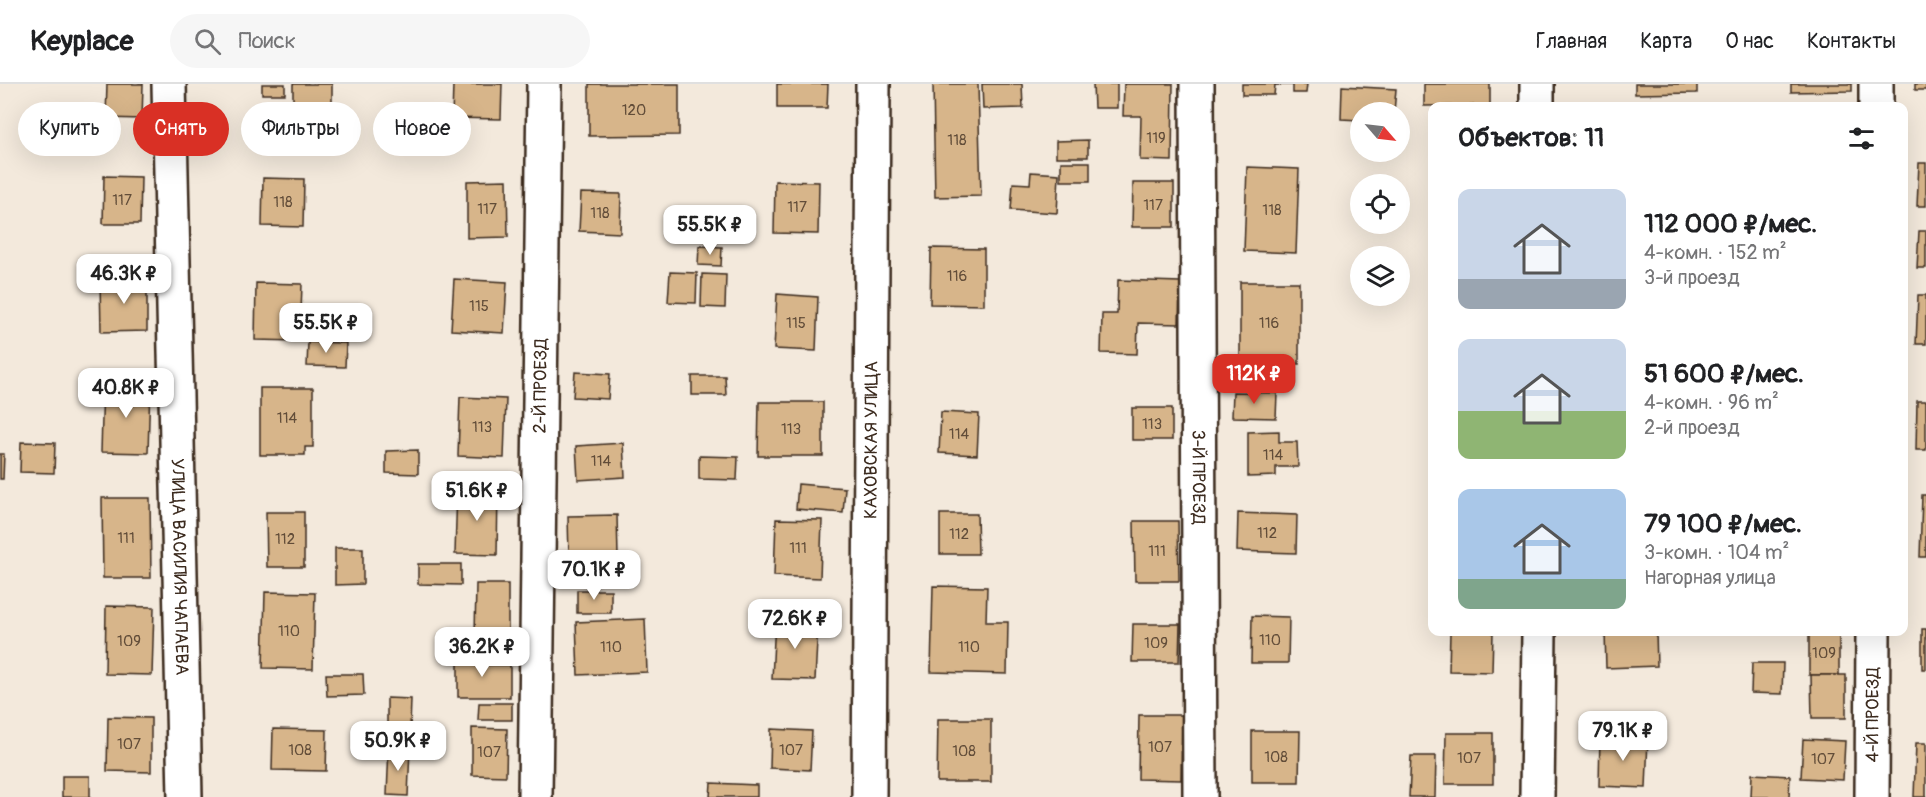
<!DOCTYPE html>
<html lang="ru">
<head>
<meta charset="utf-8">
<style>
  body { margin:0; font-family:Pangolin,sans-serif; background:#f6f6f6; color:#202124; height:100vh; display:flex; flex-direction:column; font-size:22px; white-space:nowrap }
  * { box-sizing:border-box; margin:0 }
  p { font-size:20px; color:#757577 }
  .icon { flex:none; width:33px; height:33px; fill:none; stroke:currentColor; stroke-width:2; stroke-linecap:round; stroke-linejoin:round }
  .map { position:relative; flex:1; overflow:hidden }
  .details { position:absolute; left:1428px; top:18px; width:480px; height:534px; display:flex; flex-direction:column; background:#fff; border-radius:12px; box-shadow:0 6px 24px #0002 }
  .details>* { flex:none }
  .guide { position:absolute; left:18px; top:18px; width:570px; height:54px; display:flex; gap:12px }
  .needle { width:39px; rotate:118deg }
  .tools { position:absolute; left:1350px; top:18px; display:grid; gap:12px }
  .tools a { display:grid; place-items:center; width:60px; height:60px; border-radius:50%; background:#fff; box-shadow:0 6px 24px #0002; font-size:30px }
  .price { position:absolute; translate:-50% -51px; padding:0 14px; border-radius:12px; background:#fff; color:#222; font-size:20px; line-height:39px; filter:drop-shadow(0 2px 3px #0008) }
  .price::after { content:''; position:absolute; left:50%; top:36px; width:18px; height:14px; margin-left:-9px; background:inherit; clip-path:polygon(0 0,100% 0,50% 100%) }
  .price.selected { background:#d93025; color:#fff }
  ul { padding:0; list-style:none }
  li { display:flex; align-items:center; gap:18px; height:150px; padding:0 30px }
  li span { display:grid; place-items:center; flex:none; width:168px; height:120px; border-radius:12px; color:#555 }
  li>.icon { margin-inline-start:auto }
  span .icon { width:72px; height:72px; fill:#fffc; stroke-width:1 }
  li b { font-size:26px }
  h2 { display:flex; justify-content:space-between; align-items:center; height:72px; padding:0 30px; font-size:26px }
  .chip { padding:0 21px; border-radius:27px; background:#fff; box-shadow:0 6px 24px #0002; font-size:21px; line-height:54px }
  .chip.selected { background:#d93025; color:#fff }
  header { display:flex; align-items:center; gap:36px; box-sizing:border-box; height:84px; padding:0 30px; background:#fff; border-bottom:2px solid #e0e0e0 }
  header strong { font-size:28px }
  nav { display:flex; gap:33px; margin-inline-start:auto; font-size:21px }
  .search { width:420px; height:54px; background:#f6f6f6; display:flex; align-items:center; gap:15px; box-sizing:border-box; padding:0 21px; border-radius:33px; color:#757577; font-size:22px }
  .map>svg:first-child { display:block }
  .building { fill:#d7b58a; stroke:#3b2a1e; stroke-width:1.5 }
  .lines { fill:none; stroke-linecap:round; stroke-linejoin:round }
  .street-casing { stroke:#3b2a1e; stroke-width:38 }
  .secondary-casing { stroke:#3b2a1e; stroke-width:38 }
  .street { stroke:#fff; stroke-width:33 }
  .secondary { stroke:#fff; stroke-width:33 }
  .labels { text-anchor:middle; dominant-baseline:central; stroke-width:6; stroke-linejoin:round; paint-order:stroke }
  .number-label { font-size:15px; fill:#624d39 }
  .street-label { font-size:18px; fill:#3b2a1e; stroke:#fff }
</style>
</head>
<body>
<header>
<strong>Keyplace</strong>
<div class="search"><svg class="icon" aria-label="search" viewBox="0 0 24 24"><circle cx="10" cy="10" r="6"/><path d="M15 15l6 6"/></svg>Поиск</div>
<nav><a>Главная</a><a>Карта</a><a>О нас</a><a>Контакты</a></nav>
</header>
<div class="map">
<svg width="1926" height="713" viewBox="0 0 1926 713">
  <rect width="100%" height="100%" fill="#f3e9dc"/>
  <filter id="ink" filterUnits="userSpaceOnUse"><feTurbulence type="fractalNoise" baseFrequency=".0167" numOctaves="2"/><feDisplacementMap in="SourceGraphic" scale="12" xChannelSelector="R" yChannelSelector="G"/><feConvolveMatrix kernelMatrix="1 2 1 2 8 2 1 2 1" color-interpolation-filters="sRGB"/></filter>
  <g filter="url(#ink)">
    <g class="building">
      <path d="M 107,0 L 143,0 L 142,35 L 106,34 Z"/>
      <rect x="262" y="0" width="23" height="10"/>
      <rect x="293" y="0" width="39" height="19"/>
      <path d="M 466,0 L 502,0 L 501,35 L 452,34 L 453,1 Z"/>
      <path d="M 589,0 L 679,0 L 679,51 L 589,52 Z"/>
      <path d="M 777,0 L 828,0 L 827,24 L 777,24 Z"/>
      <path d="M 933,0 L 978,0 L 981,112 L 935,113 Z"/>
      <path d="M 982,0 L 1022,0 L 1023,24 L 983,25 Z"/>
      <path d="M 1093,0 L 1117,0 L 1117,24 L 1094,24 Z"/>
      <path d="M 1124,0 L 1173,0 L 1172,77 L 1140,76 L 1141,32 L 1123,32 Z"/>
      <path d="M 1242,0 L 1307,0 L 1306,9 L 1293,9 L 1293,1 L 1275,1 L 1274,11 L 1242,11 Z"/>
      <path d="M 1424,0 L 1490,0 L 1490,21 L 1424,22 Z"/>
      <path d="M 1635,0 L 1697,0 L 1697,9 L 1635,10 Z"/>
      <path d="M 1791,0 L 1852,0 L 1852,7 L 1791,8 Z"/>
      <rect x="1915" y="0" width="11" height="6"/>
      <path d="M 1342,2 L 1396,5 L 1394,28 L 1360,28 L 1360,36 L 1341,35 Z"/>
      <path d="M 1088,56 L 1088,73 L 1056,73 L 1056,57 Z"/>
      <rect x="1061" y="78" width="29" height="19"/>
      <path d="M 1919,79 L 1926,79 L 1926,122 L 1917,122 Z"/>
      <path d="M 1247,83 L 1299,85 L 1296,169 L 1244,167 Z"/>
      <path d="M 1031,88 L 1059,90 L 1057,129 L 1011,126 L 1013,99 L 1030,100 Z"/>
      <path d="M 104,92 L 141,93 L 140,140 L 103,140 Z"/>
      <path d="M 263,94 L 304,95 L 303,143 L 262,142 Z"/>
      <path d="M 507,96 L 508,153 L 467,154 L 467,97 Z"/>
      <path d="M 775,97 L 819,98 L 818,150 L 774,149 Z"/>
      <path d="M 1133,99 L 1174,99 L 1174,143 L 1132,143 Z"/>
      <path d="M 581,109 L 621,110 L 620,149 L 579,147 Z"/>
      <path d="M 1919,147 L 1926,147 L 1926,184 L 1917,184 Z"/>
      <path d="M 699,162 L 722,163 L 721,182 L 698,181 Z"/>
      <path d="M 931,164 L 984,165 L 984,221 L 930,220 Z"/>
      <path d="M 670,188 L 697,189 L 696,219 L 668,218 Z"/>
      <path d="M 702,190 L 726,191 L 725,224 L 701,223 Z"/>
      <path d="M 147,195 L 147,247 L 101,248 L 100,196 Z"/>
      <path d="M 454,195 L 507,198 L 504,249 L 451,246 Z"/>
      <path d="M 1118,196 L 1180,198 L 1179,240 L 1138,239 L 1137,270 L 1101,269 L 1102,230 L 1117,230 Z"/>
      <rect x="1240" y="198" width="59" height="82"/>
      <path d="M 256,199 L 302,200 L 300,257 L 255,256 Z"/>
      <path d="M 777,210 L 818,213 L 816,267 L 774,265 Z"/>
      <path d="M 1918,211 L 1926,211 L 1926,260 L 1916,260 Z"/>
      <path d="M 308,258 L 346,259 L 345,283 L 307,282 Z"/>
      <path d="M 575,288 L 610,290 L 608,315 L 573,313 Z"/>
      <path d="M 692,292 L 725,292 L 726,311 L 692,311 Z"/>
      <path d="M 103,300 L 150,301 L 148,369 L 101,368 Z"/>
      <path d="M 260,304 L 313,304 L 313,363 L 305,363 L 305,371 L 260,371 Z"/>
      <path d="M 1233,308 L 1277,309 L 1276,334 L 1232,333 Z"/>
      <path d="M 460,313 L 506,315 L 504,374 L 458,372 Z"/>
      <path d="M 1917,317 L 1926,317 L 1926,366 L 1916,366 Z"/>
      <path d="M 759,318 L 823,318 L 823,372 L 758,372 Z"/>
      <rect x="1132" y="324" width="40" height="32"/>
      <path d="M 941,328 L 979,330 L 977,371 L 939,369 Z"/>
      <path d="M 1279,347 L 1279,358 L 1297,358 L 1298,383 L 1276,383 L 1276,392 L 1248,393 L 1248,348 Z"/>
      <path d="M 21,358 L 55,359 L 54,389 L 20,388 Z"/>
      <path d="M 623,359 L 625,393 L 578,396 L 576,362 Z"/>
      <path d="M 418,366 L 418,390 L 386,389 L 386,367 Z"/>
      <path d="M 0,370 L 4,370 L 3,395 L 0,395 Z"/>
      <path d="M 699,372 L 738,373 L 737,396 L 699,395 Z"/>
      <path d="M 798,400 L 845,404 L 843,429 L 796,425 Z"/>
      <path d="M 457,405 L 498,406 L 497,471 L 455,470 Z"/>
      <path d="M 1922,411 L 1926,411 L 1926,473 L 1920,473 Z"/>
      <path d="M 102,414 L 150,414 L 151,494 L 103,494 Z"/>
      <path d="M 266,428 L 304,428 L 304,483 L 267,483 Z"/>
      <path d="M 1238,429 L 1297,431 L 1296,469 L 1237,467 Z"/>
      <path d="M 940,430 L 977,430 L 978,470 L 940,470 Z"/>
      <path d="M 617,431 L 618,473 L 569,474 L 568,432 Z"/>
      <path d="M 776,435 L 822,436 L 820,494 L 774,492 Z"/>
      <path d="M 1134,437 L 1178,437 L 1179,497 L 1135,497 Z"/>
      <path d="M 335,464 L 363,464 L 363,500 L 335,501 Z"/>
      <path d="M 418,480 L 461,480 L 461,501 L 418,500 Z"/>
      <path d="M 476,500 L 508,500 L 508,551 L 475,551 Z"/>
      <path d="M 933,502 L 987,503 L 986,538 L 1008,538 L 1007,590 L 931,588 Z"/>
      <rect x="577" y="506" width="34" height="23"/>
      <path d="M 265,508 L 315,509 L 313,585 L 263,584 Z"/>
      <path d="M 106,522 L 154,523 L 152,591 L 105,590 Z"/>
      <path d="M 1252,532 L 1289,533 L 1288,579 L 1251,579 Z"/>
      <path d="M 645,535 L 647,588 L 578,591 L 576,538 Z"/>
      <path d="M 775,536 L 818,538 L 815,596 L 772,595 Z"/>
      <path d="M 1133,540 L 1180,540 L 1179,578 L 1132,578 Z"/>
      <rect x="1922" y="545" width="4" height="40"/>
      <path d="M 1450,548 L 1493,548 L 1492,588 L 1449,587 Z"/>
      <path d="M 1605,548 L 1656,548 L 1657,582 L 1606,584 Z"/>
      <rect x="1809" y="548" width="30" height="43"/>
      <path d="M 458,571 L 482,571 L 482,581 L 510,581 L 510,613 L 458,613 Z"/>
      <path d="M 1752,579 L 1783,579 L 1782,610 L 1751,609 Z"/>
      <path d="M 326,590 L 363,590 L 364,611 L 327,612 Z"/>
      <path d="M 1811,591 L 1846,591 L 1846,634 L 1812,634 Z"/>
      <path d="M 387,614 L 411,615 L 410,644 L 387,643 Z"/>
      <path d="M 479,619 L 512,619 L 512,636 L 478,636 Z"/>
      <path d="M 1139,631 L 1182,631 L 1181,696 L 1138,695 Z"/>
      <path d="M 108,633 L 151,634 L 151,688 L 107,687 Z"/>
      <path d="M 938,635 L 991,635 L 991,698 L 937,698 Z"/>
      <path d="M 472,644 L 507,645 L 506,692 L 472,691 Z"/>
      <path d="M 273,645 L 327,646 L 326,687 L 272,686 Z"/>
      <path d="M 771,645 L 812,647 L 810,686 L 770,684 Z"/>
      <path d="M 1252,647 L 1300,647 L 1299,698 L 1252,698 Z"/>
      <path d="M 1446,649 L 1493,649 L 1493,700 L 1445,700 Z"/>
      <path d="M 1600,652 L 1648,654 L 1646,704 L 1599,702 Z"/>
      <path d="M 1803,655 L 1845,657 L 1843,696 L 1801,694 Z"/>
      <path d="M 1916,659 L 1926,659 L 1926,713 L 1914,713 Z"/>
      <path d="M 389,663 L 410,664 L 408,712 L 387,711 Z"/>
      <path d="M 1411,672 L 1436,672 L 1435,713 L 1409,713 Z"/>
      <path d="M 1752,690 L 1790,692 L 1789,713 L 1751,713 Z"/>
      <rect x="62" y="692" width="28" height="21"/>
      <path d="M 711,699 L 757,701 L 757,713 L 710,713 Z"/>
    </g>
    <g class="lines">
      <defs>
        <g id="street">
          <path id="s1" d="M 169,0 L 185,713"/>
          <path id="s2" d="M 1197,0 L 1200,713"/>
          <path d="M 1537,0 L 1537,22"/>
          <path d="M 1876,22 L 1876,0"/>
          <path id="s3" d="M 535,713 L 544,0"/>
          <path d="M 1537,713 L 1539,548"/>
          <path id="s4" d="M 1872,713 L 1873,548"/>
        </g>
        <g id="secondary">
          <path id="s5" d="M 869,713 L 873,0"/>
        </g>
      </defs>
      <use href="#street" class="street-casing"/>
      <use href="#secondary" class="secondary-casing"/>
      <use href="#street" class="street"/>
      <use href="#secondary" class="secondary"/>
    </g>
  </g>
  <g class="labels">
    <g class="number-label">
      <text x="634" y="26">120</text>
      <text x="1156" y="54">119</text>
      <text x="957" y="56">118</text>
      <text x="122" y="116">117</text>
      <text x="283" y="118">118</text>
      <text x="1153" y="121">117</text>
      <text x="797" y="123">117</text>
      <text x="487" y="125">117</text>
      <text x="1272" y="126">118</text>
      <text x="600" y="129">118</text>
      <text x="957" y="192">116</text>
      <text x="479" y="222">115</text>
      <text x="796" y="239">115</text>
      <text x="1269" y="239">116</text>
      <text x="287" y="334">114</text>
      <text x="1152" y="340">113</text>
      <text x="482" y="343">113</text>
      <text x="791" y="345">113</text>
      <text x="959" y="350">114</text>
      <text x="1273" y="371">114</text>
      <text x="601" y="377">114</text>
      <text x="1267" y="449">112</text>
      <text x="959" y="450">112</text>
      <text x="126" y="454">111</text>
      <text x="285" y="455">112</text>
      <text x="798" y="464">111</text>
      <text x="1157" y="467">111</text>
      <text x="289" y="547">110</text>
      <text x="1270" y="556">110</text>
      <text x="129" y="557">109</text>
      <text x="1156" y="559">109</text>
      <text x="611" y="563">110</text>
      <text x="969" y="563">110</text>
      <text x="1824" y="569">109</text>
      <text x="129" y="660">107</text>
      <text x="1160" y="663">107</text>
      <text x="300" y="666">108</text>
      <text x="791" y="666">107</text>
      <text x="964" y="667">108</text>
      <text x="489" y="668">107</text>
      <text x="1276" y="673">108</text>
      <text x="1469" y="674">107</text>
      <text x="1823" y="675">107</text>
    </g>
    <g class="street-label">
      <text stroke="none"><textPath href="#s3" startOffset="411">2-Й ПРОЕЗД</textPath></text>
      <text stroke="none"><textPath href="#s5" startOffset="357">КАХОВСКАЯ УЛИЦА</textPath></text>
      <text stroke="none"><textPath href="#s2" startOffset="393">3-Й ПРОЕЗД</textPath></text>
      <text stroke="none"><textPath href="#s1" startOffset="483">УЛИЦА ВАСИЛИЯ ЧАПАЕВА</textPath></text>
      <text stroke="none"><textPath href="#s4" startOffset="82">4-Й ПРОЕЗД</textPath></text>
    </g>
  </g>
</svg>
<div class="tools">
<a><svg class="needle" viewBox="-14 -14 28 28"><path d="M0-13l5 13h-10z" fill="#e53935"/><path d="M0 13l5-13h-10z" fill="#757577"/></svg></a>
<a><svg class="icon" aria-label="locate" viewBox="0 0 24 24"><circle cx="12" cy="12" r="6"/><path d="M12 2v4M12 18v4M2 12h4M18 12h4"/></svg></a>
<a><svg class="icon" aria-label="layers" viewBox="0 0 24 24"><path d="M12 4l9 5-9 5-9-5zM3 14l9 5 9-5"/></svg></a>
</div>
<b class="price" style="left:710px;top:172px">55.5K ₽</b>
<b class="price" style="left:124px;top:221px">46.3K ₽</b>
<b class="price" style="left:326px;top:270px">55.5K ₽</b>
<b class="price selected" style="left:1254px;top:321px">112K ₽</b>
<b class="price" style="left:126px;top:335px">40.8K ₽</b>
<b class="price" style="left:477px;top:438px">51.6K ₽</b>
<b class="price" style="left:594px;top:517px">70.1K ₽</b>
<b class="price" style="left:795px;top:566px">72.6K ₽</b>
<b class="price" style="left:482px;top:594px">36.2K ₽</b>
<b class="price" style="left:1623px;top:678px">79.1K ₽</b>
<b class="price" style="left:398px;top:688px">50.9K ₽</b>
<div class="guide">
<a class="chip">Купить</a>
<a class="chip selected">Снять</a>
<a class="chip">Фильтры</a>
<a class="chip">Новое</a>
</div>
<section class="details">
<h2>Объектов: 11<svg class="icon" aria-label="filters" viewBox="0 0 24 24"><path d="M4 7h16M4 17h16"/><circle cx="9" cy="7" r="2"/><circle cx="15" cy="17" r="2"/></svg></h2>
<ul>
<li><span style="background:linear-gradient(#c9d6e8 75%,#9aa5b1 0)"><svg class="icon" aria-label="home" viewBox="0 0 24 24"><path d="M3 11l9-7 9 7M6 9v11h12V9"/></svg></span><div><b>112 000 ₽/мес.</b><p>4-комн. · 152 m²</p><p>3-й проезд</p></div></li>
<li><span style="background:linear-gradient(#c9d6e8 60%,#8fb573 0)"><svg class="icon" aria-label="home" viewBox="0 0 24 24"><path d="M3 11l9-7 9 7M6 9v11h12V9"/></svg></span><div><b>51 600 ₽/мес.</b><p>4-комн. · 96 m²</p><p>2-й проезд</p></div></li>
<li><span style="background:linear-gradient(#a9c7e8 75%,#7fa58c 0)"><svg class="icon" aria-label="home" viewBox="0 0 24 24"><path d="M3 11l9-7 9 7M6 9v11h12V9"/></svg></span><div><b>79 100 ₽/мес.</b><p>3-комн. · 104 m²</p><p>Нагорная улица</p></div></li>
</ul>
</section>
</div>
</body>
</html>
